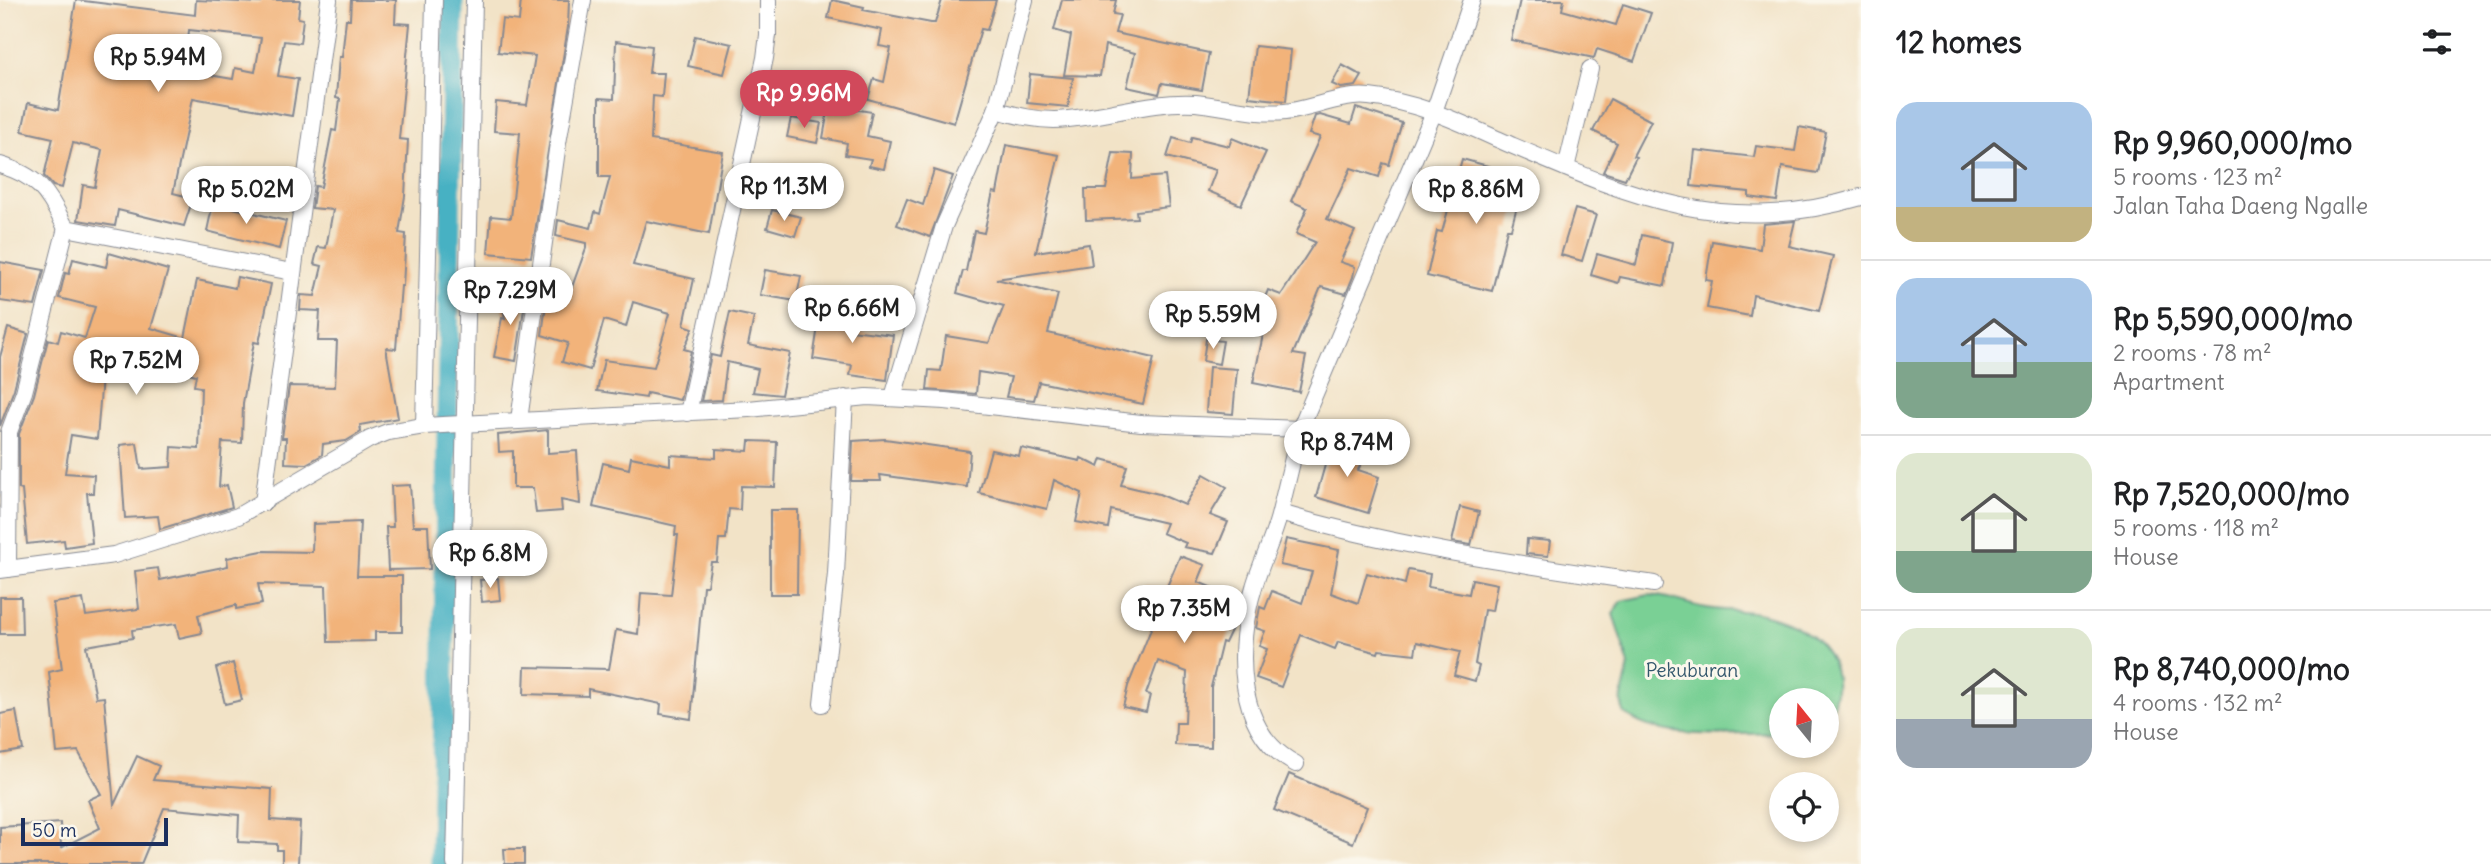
<!DOCTYPE html>
<html lang="en">
<head>
<meta charset="utf-8">
<style>
  body { margin:0; font-family:Delius,sans-serif; background:#f6f6f6; color:#202124; height:100vh; display:flex; flex-direction:column; font-size:26px; white-space:nowrap }
  * { box-sizing:border-box; margin:0 }
  p { font-size:23px; color:#757577 }
  .icon { flex:none; width:38px; height:38px; fill:none; stroke:currentColor; stroke-width:2; stroke-linecap:round; stroke-linejoin:round }
  .map { position:relative; flex:1; overflow:hidden }
  .details { display:flex; flex-direction:column; background:#fff; width:630px }
  .details>* { flex:none }
  .needle { width:46px; rotate:342deg }
  .controls { position:absolute; left:1769px; top:688px; display:grid; gap:14px }
  .controls a { display:grid; place-items:center; width:70px; height:70px; border-radius:50%; background:#fff; box-shadow:0 4px 10px #0003; font-size:35px }
  .scale { position:absolute; left:21px; bottom:18px; width:147px; box-sizing:border-box; padding-left:7px; border:4px solid #1b2f5e; border-top:0; font-size:19px; line-height:24px; white-space:nowrap; color:#1b2f5e; -webkit-text-stroke:5px #fbf7ec; paint-order:stroke }
  .price { position:absolute; translate:-50% -60px; padding:0 16px; border-radius:24px; background:#fff; color:#222; font-size:23px; line-height:46px; filter:drop-shadow(0 2px 4px #0008) }
  .price::after { content:''; position:absolute; left:50%; top:42px; width:21px; height:16px; margin-left:-10px; background:inherit; clip-path:polygon(0 0,100% 0,50% 100%) }
  .price.selected { background:#d1495b; color:#fff }
  ul { padding:0; list-style:none }
  li { display:flex; align-items:center; gap:21px; height:175px; padding:0 35px }
  li+li { border-top:2px solid #e0e0e0 }
  li span { display:grid; place-items:center; flex:none; width:196px; height:140px; border-radius:21px; color:#555 }
  li>.icon { margin-inline-start:auto }
  span .icon { width:84px; height:84px; fill:#fffc; stroke-width:1 }
  li b { font-size:30px }
  h2 { display:flex; justify-content:space-between; align-items:center; height:84px; padding:0 35px; font-size:30px }
  main { display:flex; flex:1; min-height:0 }
  .map>svg:first-child { display:block }
  .green { fill:#7ad095; stroke:#4a807a; stroke-width:2 }
  .lines { fill:none; stroke-linecap:round; stroke-linejoin:round }
  .canal { stroke:#46b1c3; stroke-width:21 }
  .building { fill:#f2b37a; fill-rule:evenodd }
  .street-casing { stroke:#868992; stroke-width:18 }
  .street { stroke:#fff; stroke-width:16 }
  .labels { text-anchor:middle; dominant-baseline:central; stroke-width:6; stroke-linejoin:round; paint-order:stroke }
  .park-label { font-size:19px; fill:#33576c; stroke:#fbf7ec }
</style>
</head>
<body>
<main>
<div class="map">
<svg width="1861" height="864" viewBox="0 0 1861 864">
  <rect width="100%" height="100%" fill="#fbf7ec"/>
  <filter id="ink" filterUnits="userSpaceOnUse"><feTurbulence type="fractalNoise" baseFrequency=".0143" numOctaves="2"/><feDisplacementMap in="SourceGraphic" scale="14" xChannelSelector="R" yChannelSelector="G"/><feConvolveMatrix kernelMatrix="1 2 1 2 8 2 1 2 1" color-interpolation-filters="sRGB"/></filter>
  <filter id="wash" filterUnits="userSpaceOnUse"><feTurbulence type="fractalNoise" baseFrequency=".00686" numOctaves="4" result="noise"/><feDisplacementMap in="SourceGraphic" scale="28" xChannelSelector="R" yChannelSelector="G"/><feGaussianBlur stdDeviation="1.57" result="paint"/><feColorMatrix in="noise" values="0 0 0 0 0 0 0 0 0 0 0 0 0 0 0 0 0 1.4 0 .05"/><feComposite in="paint" operator="in"/></filter>
  <g filter="url(#wash)">
    <rect width="100%" height="100%" fill="#f2e3c7"/>
    <path class="green" d="M 1649,595 C 1669,596 1687,605 1707,608 C 1726,612 1747,609 1766,615 C 1821,630 1853,666 1827,722 L 1827,700 L 1782,700 L 1781,733 C 1736,733 1660,743 1624,713 L 1621,701 L 1629,665 L 1613,614 L 1621,601 Z"/>
    <g class="lines">
      <path class="canal" d="M 441,864 L 453,0"/>
    </g>
    <g id="blocks">
      <g class="building">
        <path d="M 76,0 L 195,15 L 196,0 L 261,3 L 261,0 L 300,0 L 298,18 L 303,19 L 300,43 L 284,41 L 278,76 L 298,79 L 292,116 L 193,98 L 173,193 L 193,198 L 184,226 L 118,210 L 115,226 L 78,220 L 83,185 L 95,187 L 102,150 L 73,143 L 62,188 L 53,186 L 44,176 L 53,138 L 22,131 L 28,103 L 58,110 ZM 189,30 L 261,38 L 255,72 L 235,68 L 233,79 L 185,71 Z"/>
        <path d="M 351,0 L 396,0 L 395,23 L 410,24 L 399,139 L 408,140 L 405,196 L 399,233 L 406,234 L 403,286 L 401,286 L 396,349 L 386,348 L 398,418 L 360,425 L 361,432 L 346,441 L 323,444 L 322,455 L 306,464 L 285,463 L 286,438 L 282,438 L 289,386 L 335,387 L 337,341 L 318,341 L 320,311 L 300,310 L 301,295 L 315,296 L 322,266 L 314,264 L 318,247 L 326,248 L 333,210 L 312,208 L 315,186 L 321,187 L 332,130 L 336,131 L 340,99 L 336,98 L 339,57 L 342,57 L 346,19 L 350,19 Z"/>
        <path d="M 521,0 L 569,0 L 568,27 L 531,257 L 488,253 L 491,216 L 511,218 L 520,133 L 494,131 L 496,102 L 527,105 L 535,56 L 498,52 L 502,19 L 519,21 Z"/>
        <path d="M 832,0 L 864,7 L 863,10 L 931,23 L 935,23 L 942,0 L 996,0 L 987,30 L 981,29 L 954,123 L 868,99 L 874,79 L 884,82 L 891,48 L 879,46 L 882,30 L 828,18 Z"/>
        <path d="M 1062,0 L 1116,0 L 1113,14 L 1120,15 L 1115,33 L 1209,53 L 1202,90 L 1162,83 L 1159,94 L 1127,87 L 1135,53 L 1105,45 L 1100,76 L 1064,75 L 1071,35 L 1054,30 Z"/>
        <path d="M 1520,0 L 1564,0 L 1562,10 L 1616,25 L 1623,4 L 1651,13 L 1634,61 L 1597,49 L 1594,58 L 1511,40 Z"/>
        <path d="M 695,36 L 732,44 L 724,74 L 688,66 Z"/>
        <path d="M 616,41 L 652,46 L 649,73 L 664,73 L 662,97 L 653,96 L 651,140 L 723,152 L 709,234 L 646,221 L 633,265 L 694,279 L 684,325 L 693,328 L 684,349 L 691,351 L 680,400 L 647,393 L 646,398 L 597,391 L 604,360 L 654,367 L 670,313 L 633,302 L 626,327 L 604,320 L 590,370 L 562,362 L 568,343 L 542,335 L 547,297 L 568,298 L 586,248 L 586,243 L 556,236 L 558,220 L 591,228 L 595,212 L 600,214 L 610,177 L 599,177 L 599,98 L 614,99 Z"/>
        <path d="M 1255,46 L 1291,50 L 1286,101 L 1249,97 Z"/>
        <path d="M 1342,65 L 1362,76 L 1356,86 L 1341,88 L 1332,84 Z"/>
        <path d="M 1030,74 L 1073,78 L 1068,107 L 1027,103 Z"/>
        <path d="M 1610,99 L 1651,121 L 1633,156 L 1636,157 L 1625,179 L 1603,172 L 1617,143 L 1593,131 Z"/>
        <path d="M 829,105 L 872,112 L 867,136 L 890,141 L 884,169 L 869,166 L 871,159 L 845,155 L 847,143 L 823,138 Z"/>
        <path d="M 1356,108 L 1402,123 L 1389,165 L 1383,163 L 1379,177 L 1351,168 L 1327,219 L 1355,231 L 1340,262 L 1355,267 L 1353,277 L 1346,294 L 1321,287 L 1293,354 L 1306,356 L 1299,392 L 1253,383 L 1265,325 L 1255,321 L 1268,290 L 1281,295 L 1315,242 L 1296,234 L 1307,208 L 1291,201 L 1320,137 L 1309,134 L 1315,116 L 1320,115 L 1351,124 Z"/>
        <path d="M 791,118 L 821,123 L 817,143 L 787,137 Z"/>
        <path d="M 1799,127 L 1826,132 L 1818,173 L 1782,167 L 1777,201 L 1749,197 L 1749,192 L 1691,186 L 1695,150 L 1754,157 L 1756,146 L 1795,151 Z"/>
        <path d="M 1192,137 L 1229,146 L 1232,138 L 1266,152 L 1241,205 L 1208,191 L 1216,170 L 1167,157 L 1173,138 L 1190,143 Z"/>
        <path d="M 1006,145 L 1059,155 L 1036,252 L 1089,244 L 1092,265 L 996,279 L 1058,294 L 1048,333 L 1154,358 L 1143,404 L 1039,382 L 1034,400 L 1006,397 L 1011,377 L 978,372 L 976,394 L 927,390 L 929,370 L 941,371 L 946,336 L 989,343 L 1004,306 L 957,293 L 963,271 L 966,271 L 974,231 L 984,233 L 993,192 L 997,193 Z"/>
        <path d="M 1113,153 L 1133,154 L 1132,179 L 1165,176 L 1169,207 L 1136,211 L 1137,218 L 1086,220 L 1085,189 L 1106,189 Z"/>
        <path d="M 1462,159 L 1525,176 L 1511,229 L 1507,229 L 1492,291 L 1427,276 L 1437,231 L 1442,232 Z"/>
        <path d="M 934,170 L 953,176 L 930,237 L 897,225 L 907,199 L 923,205 Z"/>
        <path d="M 213,203 L 286,221 L 279,249 L 207,231 Z"/>
        <path d="M 1575,209 L 1596,215 L 1582,261 L 1561,255 Z"/>
        <path d="M 772,210 L 801,217 L 795,236 L 767,228 Z"/>
        <path d="M 1795,221 L 1789,246 L 1833,256 L 1819,311 L 1753,295 L 1750,316 L 1707,308 L 1712,281 L 1706,280 L 1712,241 L 1760,249 L 1763,224 Z"/>
        <path d="M 1642,235 L 1672,242 L 1665,286 L 1620,277 L 1618,283 L 1591,275 L 1597,254 L 1636,265 Z"/>
        <path d="M 109,253 L 168,270 L 151,328 L 185,338 L 197,280 L 235,288 L 237,277 L 271,284 L 259,343 L 254,342 L 243,403 L 242,443 L 222,442 L 219,487 L 227,485 L 232,507 L 160,529 L 158,516 L 125,518 L 120,445 L 137,443 L 141,469 L 171,467 L 172,447 L 199,449 L 201,387 L 194,386 L 196,375 L 119,354 L 112,377 L 102,377 L 97,439 L 71,435 L 65,473 L 94,475 L 93,493 L 87,493 L 92,543 L 65,547 L 64,540 L 27,544 L 22,490 L 19,489 L 19,434 L 34,395 L 48,339 L 58,342 L 61,331 L 85,338 L 95,307 L 59,298 L 65,273 L 69,274 L 73,259 L 106,267 Z"/>
        <path d="M 0,262 L 44,270 L 35,306 L 0,301 Z"/>
        <path d="M 765,270 L 801,276 L 796,301 L 760,295 Z"/>
        <path d="M 501,295 L 526,296 L 516,361 L 494,357 L 502,318 L 505,319 Z"/>
        <path d="M 821,307 L 853,312 L 850,330 L 893,335 L 887,380 L 850,375 L 852,365 L 813,359 Z"/>
        <path d="M 730,312 L 754,317 L 748,345 L 790,353 L 781,395 L 753,392 L 758,369 L 727,362 L 722,400 L 701,401 L 711,355 L 720,357 Z"/>
        <path d="M 8,328 L 28,334 L 14,389 L 0,426 L 0,357 Z"/>
        <path d="M 1206,339 L 1223,341 L 1219,364 L 1203,361 Z"/>
        <path d="M 1209,367 L 1237,369 L 1233,414 L 1206,412 Z"/>
        <path d="M 548,430 L 548,453 L 577,451 L 580,504 L 561,500 L 562,511 L 536,513 L 533,488 L 513,488 L 513,451 L 499,452 L 498,435 Z"/>
        <path d="M 885,439 L 970,451 L 967,487 L 880,475 L 881,481 L 851,481 L 853,441 Z"/>
        <path d="M 1340,440 L 1367,451 L 1358,470 L 1379,477 L 1368,513 L 1316,497 L 1327,458 Z"/>
        <path d="M 749,441 L 777,442 L 775,487 L 741,486 L 740,510 L 729,509 L 726,539 L 719,539 L 717,562 L 711,562 L 707,586 L 703,586 L 691,719 L 660,714 L 661,704 L 588,689 L 588,696 L 524,694 L 525,667 L 609,669 L 616,630 L 638,634 L 641,593 L 671,595 L 678,535 L 675,535 L 676,526 L 593,507 L 603,463 L 629,469 L 631,457 L 670,465 L 670,455 L 716,458 L 716,449 L 748,451 Z"/>
        <path d="M 1021,448 L 1080,461 L 1081,458 L 1099,467 L 1102,459 L 1127,466 L 1121,485 L 1159,494 L 1185,505 L 1204,474 L 1227,487 L 1210,515 L 1228,522 L 1215,553 L 1184,547 L 1186,543 L 1162,533 L 1166,523 L 1111,510 L 1108,528 L 1076,522 L 1082,493 L 1054,480 L 1047,509 L 979,493 L 991,450 L 1019,456 Z"/>
        <path d="M 410,485 L 413,526 L 428,526 L 430,569 L 388,570 L 386,527 L 393,527 L 391,486 Z"/>
        <path d="M 1460,507 L 1479,512 L 1471,545 L 1452,542 Z"/>
        <path d="M 770,510 L 798,510 L 797,594 L 770,594 Z"/>
        <path d="M 360,522 L 357,576 L 402,576 L 402,632 L 375,632 L 375,641 L 328,642 L 326,586 L 258,584 L 262,604 L 236,609 L 236,605 L 198,615 L 202,633 L 179,638 L 176,624 L 132,630 L 133,638 L 86,646 L 96,698 L 104,697 L 114,805 L 137,756 L 159,766 L 153,780 L 272,789 L 271,820 L 300,822 L 298,864 L 282,864 L 282,850 L 277,850 L 277,844 L 238,842 L 239,815 L 164,808 L 141,864 L 0,864 L 0,827 L 60,823 L 61,848 L 100,828 L 88,800 L 101,794 L 78,751 L 57,753 L 49,672 L 62,669 L 53,603 L 83,599 L 86,616 L 139,609 L 135,571 L 158,568 L 160,580 L 228,566 L 227,558 L 262,551 L 312,552 L 313,524 Z"/>
        <path d="M 1286,539 L 1339,550 L 1331,593 L 1358,603 L 1367,573 L 1405,584 L 1408,570 L 1430,574 L 1428,587 L 1469,594 L 1472,579 L 1497,584 L 1492,611 L 1484,610 L 1475,664 L 1479,666 L 1475,681 L 1454,675 L 1460,652 L 1417,642 L 1415,654 L 1379,650 L 1378,653 L 1338,642 L 1335,649 L 1301,635 L 1281,687 L 1256,678 L 1267,649 L 1259,646 L 1265,631 L 1256,628 L 1260,607 L 1265,609 L 1272,591 L 1302,603 L 1312,572 L 1280,565 Z"/>
        <path d="M 1527,539 L 1550,541 L 1548,556 L 1526,554 Z"/>
        <path d="M 1180,556 L 1205,565 L 1198,582 L 1240,599 L 1236,620 L 1225,643 L 1222,642 L 1211,687 L 1211,747 L 1175,745 L 1176,723 L 1185,723 L 1187,672 L 1158,661 L 1146,694 L 1150,695 L 1146,712 L 1123,707 L 1128,686 L 1153,624 L 1134,616 L 1146,584 L 1165,591 Z"/>
        <path d="M 498,578 L 500,600 L 482,602 L 480,580 Z"/>
        <path d="M 0,597 L 21,597 L 22,634 L 0,634 Z"/>
        <path d="M 233,663 L 242,700 L 225,704 L 216,668 Z"/>
        <path d="M 16,711 L 23,750 L 0,754 L 0,714 Z"/>
        <path d="M 1289,774 L 1367,807 L 1353,843 L 1274,810 Z"/>
        <path d="M 504,849 L 524,849 L 524,864 L 505,864 Z"/>
      </g>
    </g>
  </g>
  <g filter="url(#ink)">
    <use href="#blocks" fill-opacity="0" stroke="#868992" stroke-width="2"/>
    <g class="lines">
      <defs>
        <g id="street">
          <path d="M 996,110 C 1016,115 1033,120 1054,120 C 1101,119 1148,100 1196,103 C 1226,106 1255,115 1285,112 C 1312,109 1342,94 1369,97 C 1418,102 1459,122 1504,142 C 1630,196 1722,238 1861,197"/>
          <path d="M 0,165 C 41,177 47,193 66,228 L 292,272"/>
          <path d="M 1566,168 L 1590,69"/>
          <path d="M 893,397 L 944,226 L 996,110 L 1025,0"/>
          <path d="M 688,413 L 765,58 L 768,35 L 768,0"/>
          <path d="M 519,420 L 558,143 L 583,0"/>
          <path d="M 424,426 L 434,0"/>
          <path d="M 263,503 L 329,0"/>
          <path d="M 1280,513 C 1403,549 1529,565 1654,584"/>
          <path d="M 8,569 L 9,432 L 24,392 L 66,228"/>
          <path d="M 0,570 L 114,555 L 238,516 L 370,439 L 388,432 L 424,426 L 749,409 L 867,397 L 945,401 L 1141,423 L 1300,429 L 1434,112 L 1472,0"/>
          <path d="M 822,704 L 836,574 L 845,398"/>
          <path d="M 1296,764 C 1234,733 1236,645 1254,587 C 1261,562 1274,538 1280,512 C 1287,484 1293,457 1300,429"/>
          <path d="M 455,864 L 474,0"/>
        </g>
      </defs>
      <use href="#street" class="street-casing"/>
      <use href="#street" class="street"/>
    </g>
  </g>
  <g class="labels">
    <g class="park-label">
      <text x="1692" y="670">Pekuburan</text>
    </g>
  </g>
</svg>
<div class="controls">
<a><svg class="needle" viewBox="-14 -14 28 28"><path d="M0-13l5 13h-10z" fill="#e53935"/><path d="M0 13l5-13h-10z" fill="#757577"/></svg></a>
<a><svg class="icon" aria-label="locate" viewBox="0 0 24 24"><circle cx="12" cy="12" r="6"/><path d="M12 2v4M12 18v4M2 12h4M18 12h4"/></svg></a>
</div>
<div class="scale">50 m</div>
<b class="price" style="left:158px;top:94px">Rp 5.94M</b>
<b class="price selected" style="left:804px;top:130px">Rp 9.96M</b>
<b class="price" style="left:784px;top:223px">Rp 11.3M</b>
<b class="price" style="left:246px;top:226px">Rp 5.02M</b>
<b class="price" style="left:1476px;top:226px">Rp 8.86M</b>
<b class="price" style="left:510px;top:327px">Rp 7.29M</b>
<b class="price" style="left:852px;top:345px">Rp 6.66M</b>
<b class="price" style="left:1213px;top:351px">Rp 5.59M</b>
<b class="price" style="left:136px;top:397px">Rp 7.52M</b>
<b class="price" style="left:1347px;top:479px">Rp 8.74M</b>
<b class="price" style="left:490px;top:590px">Rp 6.8M</b>
<b class="price" style="left:1184px;top:645px">Rp 7.35M</b>
</div>
<section class="details">
<h2>12 homes<svg class="icon" aria-label="filters" viewBox="0 0 24 24"><path d="M4 7h16M4 17h16"/><circle cx="9" cy="7" r="2"/><circle cx="15" cy="17" r="2"/></svg></h2>
<ul>
<li><span style="background:linear-gradient(#a9c7e8 75%,#c2b280 0)"><svg class="icon" aria-label="home" viewBox="0 0 24 24"><path d="M3 11l9-7 9 7M6 9v11h12V9"/></svg></span><div><b>Rp 9,960,000/mo</b><p>5 rooms · 123 m²</p><p>Jalan Taha Daeng Ngalle</p></div></li>
<li><span style="background:linear-gradient(#a9c7e8 60%,#7fa58c 0)"><svg class="icon" aria-label="home" viewBox="0 0 24 24"><path d="M3 11l9-7 9 7M6 9v11h12V9"/></svg></span><div><b>Rp 5,590,000/mo</b><p>2 rooms · 78 m²</p><p>Apartment</p></div></li>
<li><span style="background:linear-gradient(#dfe7d0 70%,#7fa58c 0)"><svg class="icon" aria-label="home" viewBox="0 0 24 24"><path d="M3 11l9-7 9 7M6 9v11h12V9"/></svg></span><div><b>Rp 7,520,000/mo</b><p>5 rooms · 118 m²</p><p>House</p></div></li>
<li><span style="background:linear-gradient(#dfe7d0 65%,#9aa5b1 0)"><svg class="icon" aria-label="home" viewBox="0 0 24 24"><path d="M3 11l9-7 9 7M6 9v11h12V9"/></svg></span><div><b>Rp 8,740,000/mo</b><p>4 rooms · 132 m²</p><p>House</p></div></li>
</ul>
</section>
</main>
</body>
</html>
